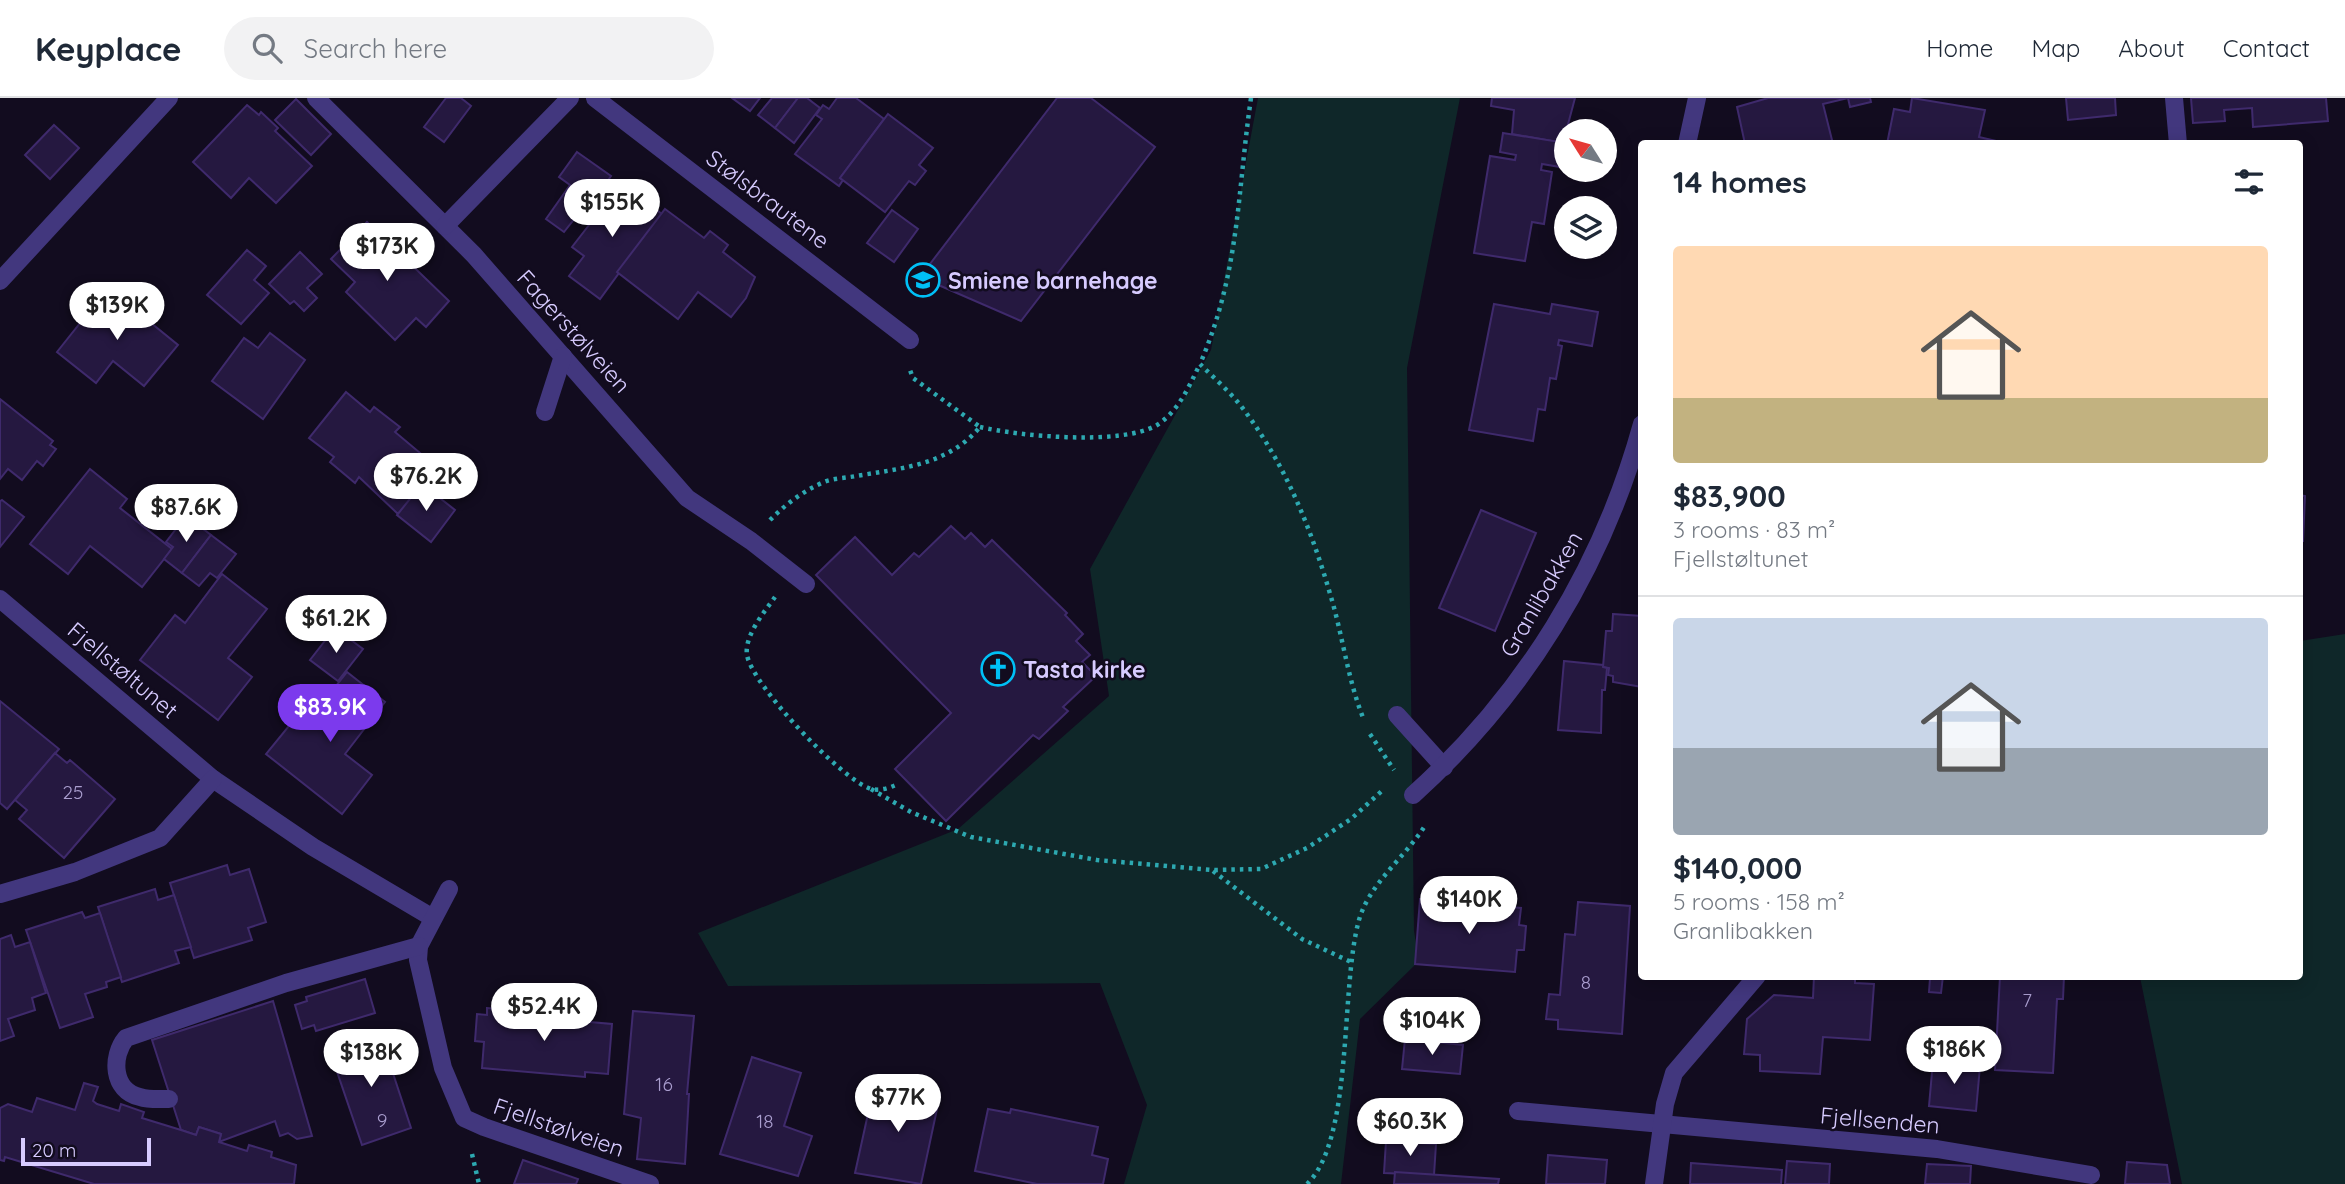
<!DOCTYPE html>
<html lang="en">
<head>
<meta charset="utf-8">
<style>
  body { margin:0; font-family:Quicksand,sans-serif; background:#f2f2f3; color:#1f2937; height:100vh; display:flex; flex-direction:column; font-size:26px; white-space:nowrap }
  * { box-sizing:border-box; margin:0 }
  p { font-size:23px; color:#747a83 }
  .icon { flex:none; width:38px; height:38px; fill:none; stroke:currentColor; stroke-width:2; stroke-linecap:round; stroke-linejoin:round }
  .map { position:relative; flex:1; overflow:hidden }
  .panel { position:absolute; left:1638px; top:42px; width:665px; height:840px; display:flex; flex-direction:column; background:#fff; border-radius:7px; box-shadow:0 4px 18px #0003 }
  .panel>* { flex:none }
  .needle { width:46px; rotate:307deg }
  .fabs { position:absolute; left:1554px; top:21px; display:grid; gap:14px }
  .fabs a { display:grid; place-items:center; width:63px; height:63px; border-radius:50%; background:#fff; box-shadow:0 4px 18px #0003; font-size:35px }
  .scale { position:absolute; left:21px; bottom:18px; width:130px; box-sizing:border-box; padding-left:7px; border:4px solid #d7cbff; border-top:0; font-size:19px; line-height:24px; white-space:nowrap; color:#d7cbff; -webkit-text-stroke:5px #120c1f; paint-order:stroke }
  .price { position:absolute; translate:-50% -60px; padding:0 16px; border-radius:24px; background:#fff; color:#222; font-size:23px; line-height:46px; filter:drop-shadow(0 2px 4px #0008) }
  .price::after { content:''; position:absolute; left:50%; top:42px; width:21px; height:16px; margin-left:-10px; background:inherit; clip-path:polygon(0 0,100% 0,50% 100%) }
  .price.on { background:#7c3aed; color:#fff }
  ul { padding:0; list-style:none }
  li { display:grid; align-content:center; gap:14px; height:371px; padding:0 35px }
  li+li { border-top:2px solid #e0e1e3 }
  li span { display:grid; place-items:center; height:217px; border-radius:7px; color:#555 }
  li>.icon { margin-inline-start:auto }
  span .icon { width:126px; height:126px; fill:#fffc; stroke-width:1 }
  li b { font-size:30px }
  h2 { display:flex; justify-content:space-between; align-items:center; height:84px; padding:0 35px; font-size:30px }
  header { display:flex; align-items:center; gap:42px; box-sizing:border-box; height:98px; padding:0 35px; background:#fff; border-bottom:2px solid #e0e1e3 }
  header strong { font-size:33px }
  nav { display:flex; gap:38px; margin-inline-start:auto; font-size:24px }
  .search { width:490px; height:63px; background:#f2f2f3; display:flex; align-items:center; gap:18px; box-sizing:border-box; padding:0 24px; border-radius:38px; color:#747a83; font-size:26px }
  .map>svg:first-child { display:block }
  .green { fill:#0f2729 }
  .building { fill:#251840; stroke:#3f2a6c; stroke-width:2 }
  .lines { fill:none; stroke-linecap:round; stroke-linejoin:round }
  .path { stroke:#2da9b1; stroke-width:4.5; stroke-dasharray:3.5 5; stroke-linecap:butt }
  .minor { stroke:#42377e; stroke-width:18 }
  .labels { text-anchor:middle; dominant-baseline:central; stroke-width:5; stroke-linejoin:round; paint-order:stroke }
  .number-label { font-size:19px; fill:#aa9ecf }
  .street-label { font-size:23px; fill:#d7cbff; stroke:#120c1f }
  .poi-label { font-size:23px; font-weight:bold; fill:#d7cbff; stroke:#120c1f; text-anchor:start }
</style>
</head>
<body>
<header>
<strong>Keyplace</strong>
<div class="search"><svg class="icon" aria-label="search" viewBox="0 0 24 24"><circle cx="10" cy="10" r="6"/><path d="M15 15l6 6"/></svg>Search here</div>
<nav><a>Home</a><a>Map</a><a>About</a><a>Contact</a></nav>
</header>
<div class="map">
<svg width="2345" height="1086" viewBox="0 0 2345 1086">
  <rect width="100%" height="100%" fill="#120c1f"/>
  <g class="green">
    <path d="M 1258,0 L 1460,0 L 1407,270 L 1414,833 L 1419,863 L 1360,921 L 1341,1086 L 1124,1086 L 1147,1007 L 1100,885 L 728,888 L 698,835 L 958,731 L 1109,598 L 1090,471 L 1211,252 Z"/>
    <path d="M 2345,536 L 2345,1086 L 2182,1086 L 2140,879 L 2300,878 L 2300,543 Z"/>
  </g>
  <g class="building">
    <path d="M 446,0 L 461,0 L 471,8 L 444,44 L 424,29 Z"/>
    <path d="M 732,0 L 760,0 L 750,13 Z"/>
    <path d="M 772,0 L 798,0 L 775,30 L 758,17 Z"/>
    <path d="M 798,0 L 807,0 L 820,10 L 794,45 L 775,30 Z"/>
    <path d="M 837,0 L 856,0 L 884,21 L 840,80 L 843,82 L 839,88 L 795,56 L 822,21 L 816,17 L 823,7 L 829,11 Z"/>
    <path d="M 1057,0 L 1091,0 L 1155,49 L 1021,223 L 920,179 Z"/>
    <path d="M 1492,0 L 1575,0 L 1563,45 L 1512,36 L 1514,12 L 1491,8 Z"/>
    <path d="M 1768,0 L 1870,0 L 1871,4 L 1850,9 L 1848,0 L 1823,6 L 1833,46 L 1745,46 L 1737,9 Z"/>
    <path d="M 1912,0 L 1985,12 L 1979,39 L 2009,46 L 1887,46 L 1894,11 L 1910,14 Z"/>
    <path d="M 2066,0 L 2115,0 L 2116,17 L 2068,22 Z"/>
    <path d="M 2191,0 L 2326,0 L 2328,23 L 2253,29 L 2252,10 L 2224,12 L 2225,23 L 2193,25 Z"/>
    <path d="M 296,1 L 331,36 L 311,57 L 275,22 Z"/>
    <path d="M 247,7 L 259,17 L 261,14 L 278,30 L 275,33 L 312,68 L 276,105 L 249,80 L 231,100 L 193,64 Z"/>
    <path d="M 888,16 L 933,50 L 919,67 L 926,73 L 915,87 L 909,83 L 885,114 L 840,80 Z"/>
    <path d="M 54,27 L 79,50 L 50,81 L 25,57 Z"/>
    <path d="M 1503,35 L 1566,45 L 1566,70 L 1542,66 L 1541,72 L 1552,74 L 1544,126 L 1532,124 L 1525,163 L 1474,155 L 1490,58 L 1515,62 L 1516,57 L 1500,54 Z"/>
    <path d="M 577,54 L 611,78 L 580,122 L 576,119 L 564,134 L 546,121 L 570,87 L 559,79 Z"/>
    <path d="M 620,86 L 662,116 L 600,201 L 569,178 L 584,158 L 572,149 L 596,118 L 589,113 L 600,98 L 607,103 Z"/>
    <path d="M 665,111 L 704,140 L 710,133 L 728,147 L 723,154 L 755,179 L 746,200 L 731,219 L 698,194 L 678,221 L 617,174 Z"/>
    <path d="M 892,112 L 918,131 L 894,164 L 867,145 Z"/>
    <path d="M 367,124 L 449,203 L 426,229 L 416,220 L 395,242 L 346,194 L 355,184 L 331,161 Z"/>
    <path d="M 247,152 L 266,168 L 254,182 L 269,195 L 241,226 L 207,197 Z"/>
    <path d="M 300,154 L 322,176 L 307,190 L 317,200 L 304,213 L 294,203 L 290,206 L 269,186 Z"/>
    <path d="M 108,190 L 178,247 L 144,288 L 113,263 L 96,285 L 57,254 Z"/>
    <path d="M 1494,206 L 1550,216 L 1552,206 L 1598,214 L 1592,248 L 1559,242 L 1558,247 L 1562,248 L 1556,281 L 1550,280 L 1545,312 L 1538,311 L 1533,343 L 1469,332 Z"/>
    <path d="M 270,235 L 305,262 L 263,321 L 212,283 L 244,240 L 258,250 Z"/>
    <path d="M 346,294 L 370,314 L 374,309 L 400,329 L 395,334 L 438,370 L 398,416 L 359,379 L 355,385 L 330,364 L 334,359 L 309,340 Z"/>
    <path d="M 0,301 L 53,343 L 50,347 L 56,351 L 43,368 L 37,363 L 22,382 L 8,371 L 0,381 Z"/>
    <path d="M 90,371 L 127,401 L 120,410 L 172,451 L 142,489 L 90,448 L 68,476 L 30,446 Z"/>
    <path d="M 422,386 L 455,412 L 431,444 L 397,417 Z"/>
    <path d="M 2300,397 L 2305,398 L 2303,443 L 2300,443 Z"/>
    <path d="M 2,402 L 24,419 L 0,449 L 0,403 Z"/>
    <path d="M 1481,412 L 1536,435 L 1495,533 L 1439,510 Z"/>
    <path d="M 186,418 L 211,437 L 182,475 L 164,461 L 173,449 L 166,444 Z"/>
    <path d="M 951,428 L 965,441 L 971,435 L 985,449 L 992,442 L 1067,515 L 1065,517 L 1083,536 L 1076,543 L 1090,557 L 1082,564 L 1096,578 L 1063,609 L 1068,613 L 1039,641 L 1033,637 L 946,723 L 895,671 L 951,615 L 816,477 L 855,439 L 892,477 L 914,455 L 919,459 Z"/>
    <path d="M 211,437 L 236,456 L 217,480 L 210,475 L 199,488 L 182,475 Z"/>
    <path d="M 222,476 L 267,511 L 228,560 L 252,579 L 218,622 L 140,562 L 175,517 L 185,525 Z"/>
    <path d="M 1613,516 L 1642,518 L 1642,589 L 1613,584 L 1613,578 L 1608,577 L 1609,570 L 1603,569 L 1606,533 L 1612,533 Z"/>
    <path d="M 335,530 L 363,551 L 338,583 L 310,562 Z"/>
    <path d="M 1564,563 L 1603,567 L 1603,569 L 1607,570 L 1605,592 L 1602,592 L 1601,635 L 1558,632 Z"/>
    <path d="M 347,574 L 385,604 L 345,656 L 372,677 L 342,716 L 266,656 L 297,618 L 307,625 Z"/>
    <path d="M 0,603 L 59,651 L 7,711 L 0,705 Z"/>
    <path d="M 55,655 L 67,665 L 70,662 L 115,701 L 64,760 L 19,721 L 27,712 L 15,702 Z"/>
    <path d="M 227,767 L 230,777 L 249,771 L 266,824 L 248,830 L 252,842 L 194,860 L 170,785 Z"/>
    <path d="M 155,791 L 158,802 L 174,797 L 191,849 L 175,853 L 179,865 L 122,884 L 98,809 Z"/>
    <path d="M 1420,801 L 1521,810 L 1519,827 L 1526,828 L 1524,852 L 1517,852 L 1515,874 L 1415,866 Z"/>
    <path d="M 1578,804 L 1630,808 L 1622,936 L 1558,931 L 1558,922 L 1546,921 L 1549,896 L 1560,897 L 1565,836 L 1575,837 Z"/>
    <path d="M 82,814 L 85,820 L 100,815 L 121,879 L 106,884 L 107,889 L 85,896 L 93,919 L 60,930 L 26,832 Z"/>
    <path d="M 11,837 L 15,849 L 30,844 L 46,895 L 32,900 L 35,912 L 8,921 L 14,938 L 0,943 L 0,841 Z"/>
    <path d="M 1814,878 L 1855,878 L 1855,885 L 1874,886 L 1870,942 L 1823,939 L 1820,976 L 1760,973 L 1760,957 L 1744,956 L 1747,921 L 1774,897 L 1813,900 Z"/>
    <path d="M 1912,878 L 1943,878 L 1941,895 L 1929,894 L 1930,880 Z"/>
    <path d="M 2000,878 L 2064,878 L 2063,901 L 2057,901 L 2053,975 L 1995,972 Z"/>
    <path d="M 365,881 L 375,915 L 316,933 L 314,927 L 302,931 L 295,907 L 307,903 L 306,899 Z"/>
    <path d="M 273,903 L 312,1038 L 297,1041 L 288,1035 L 280,1038 L 275,1023 L 219,1044 L 221,1036 L 199,1029 L 196,1037 L 181,1032 L 152,942 Z"/>
    <path d="M 487,910 L 590,919 L 590,924 L 612,926 L 608,976 L 585,974 L 585,979 L 482,970 L 484,944 L 475,943 L 477,916 L 487,917 Z"/>
    <path d="M 633,913 L 694,918 L 687,996 L 689,996 L 685,1066 L 637,1061 L 641,1020 L 624,1016 Z"/>
    <path d="M 380,936 L 411,1030 L 362,1047 L 330,953 Z"/>
    <path d="M 1405,941 L 1463,947 L 1460,976 L 1402,971 Z"/>
    <path d="M 752,959 L 801,975 L 784,1028 L 812,1038 L 798,1078 L 720,1056 Z"/>
    <path d="M 1933,963 L 1980,968 L 1976,1013 L 1929,1008 Z"/>
    <path d="M 875,984 L 940,997 L 921,1086 L 855,1075 Z"/>
    <path d="M 84,985 L 98,989 L 93,1003 L 97,1006 L 119,1013 L 121,1006 L 144,1014 L 142,1020 L 181,1032 L 196,1037 L 199,1029 L 221,1036 L 219,1044 L 247,1053 L 249,1047 L 272,1054 L 271,1059 L 296,1067 L 294,1086 L 94,1086 L 5,1059 L 4,1063 L 0,1062 L 0,1010 L 8,1006 L 32,1014 L 37,1000 L 75,1012 Z"/>
    <path d="M 988,1011 L 1010,1015 L 1011,1011 L 1098,1029 L 1092,1057 L 1108,1061 L 1103,1086 L 1037,1086 L 975,1073 Z"/>
    <path d="M 1386,1043 L 1436,1046 L 1434,1077 L 1384,1075 Z"/>
    <path d="M 1548,1057 L 1607,1062 L 1605,1086 L 1546,1086 Z"/>
    <path d="M 523,1062 L 578,1081 L 576,1086 L 514,1086 Z"/>
    <path d="M 1787,1063 L 1830,1066 L 1829,1086 L 1785,1086 Z"/>
    <path d="M 2127,1064 L 2167,1067 L 2170,1086 L 2125,1086 Z"/>
    <path d="M 1691,1065 L 1782,1072 L 1781,1086 L 1690,1086 Z"/>
    <path d="M 1927,1066 L 1971,1068 L 1970,1086 L 1925,1086 Z"/>
    <path d="M 1395,1074 L 1499,1081 L 1498,1086 L 1394,1086 Z"/>
  </g>
  <g class="lines">
    <g class="path">
      <path d="M 1251,0 C 1237,96 1240,173 1200,266 C 1213,279 1229,293 1241,308 C 1285,365 1311,430 1331,499 C 1343,539 1348,583 1364,622"/>
      <path d="M 980,329 C 1019,338 1121,348 1157,327 C 1179,313 1189,288 1200,266"/>
      <path d="M 770,422 C 786,406 803,393 824,384 C 834,380 846,380 856,378 C 903,370 948,367 980,329 L 913,280 L 910,272"/>
      <path d="M 775,499 C 765,513 744,538 747,557 C 752,587 842,682 871,691 C 881,693 889,690 898,686"/>
      <path d="M 1370,636 L 1394,672"/>
      <path d="M 871,691 L 911,714 L 971,739 L 1097,762 L 1213,772 L 1261,771 L 1307,750 L 1351,721 L 1384,691"/>
      <path d="M 1213,773 L 1302,841 L 1351,864"/>
      <path d="M 472,1056 L 479,1086"/>
      <path d="M 1307,1086 C 1354,1041 1340,889 1359,822 C 1370,784 1406,759 1426,726"/>
    </g>
    <g class="minor">
      <path d="M 316,0 L 474,157 L 687,400 L 751,443 L 806,486"/>
      <path d="M 595,0 L 910,242"/>
      <path d="M 2174,0 L 2178,46"/>
      <path d="M 1687,46 L 1697,0"/>
      <path d="M 445,128 L 570,0"/>
      <path d="M 0,183 L 169,0"/>
      <path d="M 545,314 L 563,258"/>
      <path d="M 0,501 L 213,681 L 313,749 L 433,820"/>
      <path d="M 1397,617 L 1444,669"/>
      <path d="M 1413,697 C 1524,597 1602,471 1642,326"/>
      <path d="M 449,791 L 419,848 L 418,862 L 443,970 L 464,1020 L 484,1029 L 650,1086"/>
      <path d="M 0,796 L 75,774 L 160,740 L 213,681"/>
      <path d="M 169,1001 C 159,1001 149,1002 140,999 C 112,993 111,958 126,940 L 286,885 L 419,848"/>
      <path d="M 1518,1013 L 1937,1051 L 2091,1077"/>
      <path d="M 1654,1086 L 1665,1006 L 1674,975 L 1757,878"/>
    </g>
  </g>
  <defs>
    <symbol id="school-ring" viewBox="-11 -11 22 22"><circle r="9.5" fill="#120c1f" stroke="#00c0f6" stroke-width="1.5"/><path d="M0-5L7-2L0 1L-7-2ZM-4 1L0 2.5L4 1V4Q0 6-4 4Z" fill="#00c0f6"/></symbol>
    <symbol id="church-ring" viewBox="-11 -11 22 22"><circle r="9.5" fill="#120c1f" stroke="#00c0f6" stroke-width="1.5"/><path d="M-1.2-6h2.4v3.5h3.3v2.4h-3.3V6h-2.4V-.1h-3.3v-2.4h3.3Z" fill="#00c0f6"/></symbol>
  </defs>
  <g fill-rule="evenodd">
    <use href="#school-ring" x="904" y="163" width="38" height="38"/>
    <use href="#church-ring" x="979" y="552" width="38" height="38"/>
  </g>
  <g class="labels">
    <g class="number-label">
      <text x="73" y="694">25</text>
      <text x="1586" y="884">8</text>
      <text x="2027" y="902">7</text>
      <text x="664" y="986">16</text>
      <text x="382" y="1022">9</text>
      <text x="765" y="1023">18</text>
    </g>
    <g class="street-label">
      <text transform="translate(768 101) rotate(37)">Stølsbrautene</text>
      <text transform="translate(574 233) rotate(48)">Fagerstølveien</text>
      <text transform="translate(1541 496) rotate(-60)">Granlibakken</text>
      <text transform="translate(123 572) rotate(40)">Fjellstøltunet</text>
      <text transform="translate(1880 1022) rotate(5)">Fjellsenden</text>
      <text transform="translate(559 1029) rotate(19)">Fjellstølveien</text>
    </g>
    <g class="poi-label">
      <text x="948" y="182">Smiene barnehage</text>
      <text x="1023" y="571">Tasta kirke</text>
    </g>
  </g>
</svg>
<div class="fabs">
<a><svg class="needle" viewBox="-14 -14 28 28"><path d="M0-13l5 13h-10z" fill="#e53935"/><path d="M0 13l5-13h-10z" fill="#747a83"/></svg></a>
<a><svg class="icon" aria-label="layers" viewBox="0 0 24 24"><path d="M12 4l9 5-9 5-9-5zM3 14l9 5 9-5"/></svg></a>
</div>
<div class="scale">20 m</div>
<b class="price" style="left:612px;top:141px">$155K</b>
<b class="price" style="left:387px;top:185px">$173K</b>
<b class="price" style="left:117px;top:244px">$139K</b>
<b class="price" style="left:426px;top:415px">$76.2K</b>
<b class="price" style="left:186px;top:446px">$87.6K</b>
<b class="price" style="left:336px;top:557px">$61.2K</b>
<b class="price on" style="left:330px;top:646px">$83.9K</b>
<b class="price" style="left:1469px;top:838px">$140K</b>
<b class="price" style="left:544px;top:945px">$52.4K</b>
<b class="price" style="left:1432px;top:959px">$104K</b>
<b class="price" style="left:1954px;top:988px">$186K</b>
<b class="price" style="left:371px;top:991px">$138K</b>
<b class="price" style="left:898px;top:1036px">$77K</b>
<b class="price" style="left:1410px;top:1060px">$60.3K</b>
<section class="panel">
<h2>14 homes<svg class="icon" aria-label="filters" viewBox="0 0 24 24"><path d="M4 7h16M4 17h16"/><circle cx="9" cy="7" r="2"/><circle cx="15" cy="17" r="2"/></svg></h2>
<ul>
<li><span style="background:linear-gradient(#ffd9b3 70%,#c2b280 0)"><svg class="icon" aria-label="home" viewBox="0 0 24 24"><path d="M3 11l9-7 9 7M6 9v11h12V9"/></svg></span><div><b>$83,900</b><p>3 rooms · 83 m²</p><p>Fjellstøltunet</p></div></li>
<li><span style="background:linear-gradient(#c9d6e8 60%,#9aa5b1 0)"><svg class="icon" aria-label="home" viewBox="0 0 24 24"><path d="M3 11l9-7 9 7M6 9v11h12V9"/></svg></span><div><b>$140,000</b><p>5 rooms · 158 m²</p><p>Granlibakken</p></div></li>
</ul>
</section>
</div>
</body>
</html>
